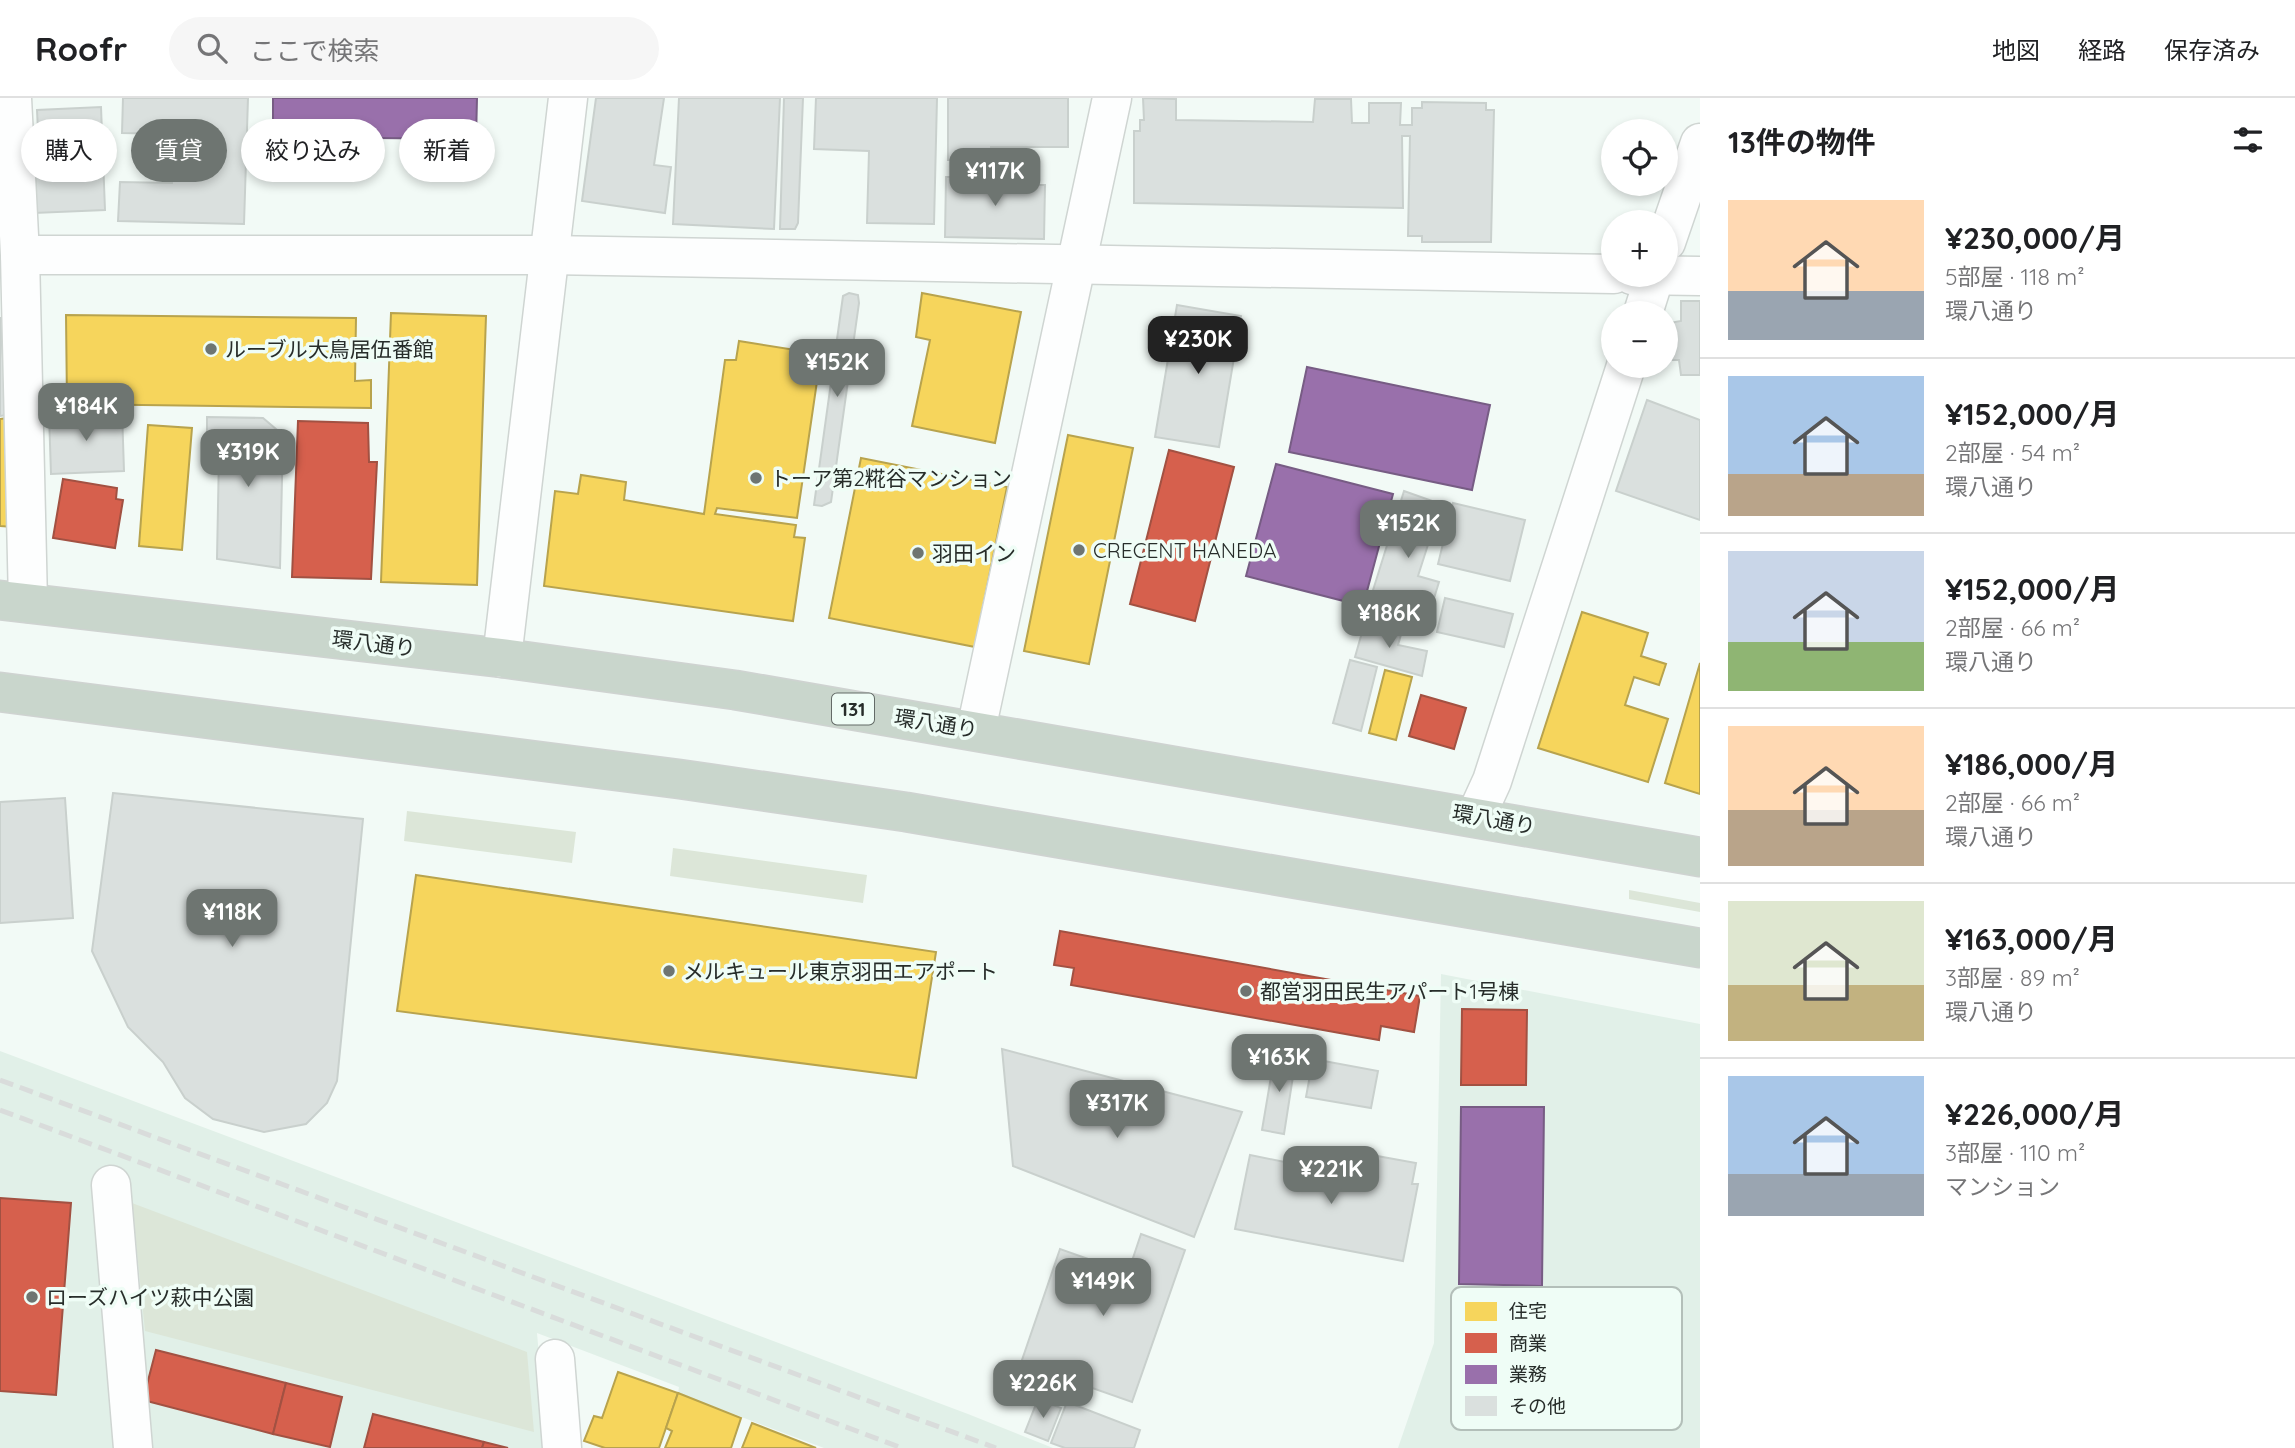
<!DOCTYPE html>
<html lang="ja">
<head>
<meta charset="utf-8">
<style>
  body { margin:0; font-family:Quicksand,"Noto Sans JP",sans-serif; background:#f6f6f6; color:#202124; height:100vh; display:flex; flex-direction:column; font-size:26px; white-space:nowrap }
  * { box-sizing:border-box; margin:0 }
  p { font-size:23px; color:#757577 }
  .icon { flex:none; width:38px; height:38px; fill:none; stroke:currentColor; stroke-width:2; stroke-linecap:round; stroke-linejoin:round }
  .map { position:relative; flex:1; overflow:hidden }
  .side { display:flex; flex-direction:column; background:#fff; width:595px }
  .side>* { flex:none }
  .top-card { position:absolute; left:21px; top:21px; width:665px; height:63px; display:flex; gap:14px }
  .controls { position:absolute; left:1601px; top:21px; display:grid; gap:14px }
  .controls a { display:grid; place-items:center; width:77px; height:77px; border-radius:50%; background:#fff; box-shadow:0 4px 10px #0003; font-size:35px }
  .price { position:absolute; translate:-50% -60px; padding:0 16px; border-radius:14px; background:#6e7571; color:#fff; font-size:23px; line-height:46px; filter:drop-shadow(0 2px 4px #0008) }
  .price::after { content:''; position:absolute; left:50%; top:42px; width:21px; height:16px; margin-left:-10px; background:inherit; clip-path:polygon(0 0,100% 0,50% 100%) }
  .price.selected { background:#222; color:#fff }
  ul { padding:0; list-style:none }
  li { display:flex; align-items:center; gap:21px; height:175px; padding:0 28px }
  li+li { border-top:2px solid #e0e0e0 }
  li span { display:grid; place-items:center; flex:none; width:196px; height:140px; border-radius:0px; color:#555 }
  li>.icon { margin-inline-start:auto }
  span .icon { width:84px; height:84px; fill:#fffc; stroke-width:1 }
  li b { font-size:30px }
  h2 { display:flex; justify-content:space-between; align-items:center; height:84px; padding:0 28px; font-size:30px }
  .chip { padding:0 24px; border-radius:32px; background:#fff; box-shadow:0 4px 10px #0003; font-size:24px; line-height:63px }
  .chip.selected { background:#6e7571; color:#fff }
  header { display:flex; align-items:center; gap:42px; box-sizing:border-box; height:98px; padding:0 35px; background:#fff; border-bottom:2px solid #e0e0e0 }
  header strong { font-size:33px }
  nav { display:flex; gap:38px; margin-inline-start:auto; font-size:24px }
  .search { width:490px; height:63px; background:#f6f6f6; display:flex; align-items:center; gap:18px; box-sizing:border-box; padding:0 24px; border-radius:38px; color:#757577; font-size:26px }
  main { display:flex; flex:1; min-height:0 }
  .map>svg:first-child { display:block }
  .built { fill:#e1f0e8 }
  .green { fill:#dce6d8 }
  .homes { fill:#f6d55c; stroke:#b8a34d; stroke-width:2 }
  .shops { fill:#d6604d; stroke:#a25142; stroke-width:2 }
  .offices { fill:#9970ab; stroke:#775c84; stroke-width:2 }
  .building { fill:#dae0de; stroke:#c9d0cd; stroke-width:2 }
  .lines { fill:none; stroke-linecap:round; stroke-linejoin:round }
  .minor-casing { stroke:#cfd5d2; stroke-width:41 }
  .highway-casing { stroke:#cfd3d1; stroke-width:41 }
  .minor { stroke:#fdfefe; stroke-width:38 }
  .highway { stroke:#c9d6cc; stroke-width:38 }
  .rail { stroke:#d9dcdb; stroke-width:5; stroke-dasharray:14 7; stroke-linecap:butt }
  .poi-dot { fill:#6e7571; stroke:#effdf6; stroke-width:2.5 }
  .labels { text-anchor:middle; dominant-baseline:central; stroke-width:7; stroke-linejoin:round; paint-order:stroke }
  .shield { fill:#effdf6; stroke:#636b67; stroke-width:2 }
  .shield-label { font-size:19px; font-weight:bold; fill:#272d2a }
  .poi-label { font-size:21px; fill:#272d2a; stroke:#effdf6; text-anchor:start }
  .street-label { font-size:21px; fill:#272d2a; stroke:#effdf6 }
  .key { fill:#effdf6; stroke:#b3bfb9; stroke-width:2 }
  .key-label { font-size:19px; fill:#272d2a }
</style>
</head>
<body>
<header>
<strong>Roofr</strong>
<div class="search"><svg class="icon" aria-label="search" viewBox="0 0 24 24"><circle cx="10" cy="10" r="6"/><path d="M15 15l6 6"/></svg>ここで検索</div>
<nav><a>地図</a><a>経路</a><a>保存済み</a></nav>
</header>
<main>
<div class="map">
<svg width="1700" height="1350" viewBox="0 0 1700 1350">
  <rect width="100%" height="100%" fill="#f2faf6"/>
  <g class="built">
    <path d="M 1441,876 L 1700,926 L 1700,1350 L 1398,1350 L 1434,1245 Z"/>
    <path d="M 0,953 L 968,1316 L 1053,1350 L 824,1350 L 678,1295 L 679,1289 L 537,1235 L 547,1350 L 0,1350 Z"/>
  </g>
  <g class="green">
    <path d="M 407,713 L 576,734 L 572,765 L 404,743 Z"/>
    <path d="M 673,750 L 867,777 L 863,805 L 670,778 Z"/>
    <path d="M 1629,792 L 1700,805 L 1700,814 L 1629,801 Z"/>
    <path d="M 132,1105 L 527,1254 L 534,1334 L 145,1233 Z"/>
  </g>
  <g class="homes">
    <path d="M 922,195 L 1021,214 L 995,345 L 912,328 L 930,242 L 916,239 Z"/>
    <path d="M 391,215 L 486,218 L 477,487 L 381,484 Z"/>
    <path d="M 66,217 L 356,220 L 355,283 L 371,282 L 371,310 L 67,306 Z"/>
    <path d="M 739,243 L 821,256 L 797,420 L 717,410 L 715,416 L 796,427 L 794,439 L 805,440 L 793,523 L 544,488 L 555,393 L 578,396 L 581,377 L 626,384 L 624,402 L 704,416 L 725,262 L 736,262 Z"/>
    <path d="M 8,320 L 13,429 L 0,428 L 0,321 Z"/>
    <path d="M 148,327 L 192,330 L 182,452 L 139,448 Z"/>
    <path d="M 1068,337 L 1133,350 L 1089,566 L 1024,553 Z"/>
    <path d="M 861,360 L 1007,389 L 975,549 L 829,520 Z"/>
    <path d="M 1582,514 L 1648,535 L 1641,558 L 1666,566 L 1659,587 L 1634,579 L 1625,607 L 1668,621 L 1648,684 L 1538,650 Z"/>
    <path d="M 1700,565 L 1700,696 L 1665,685 Z"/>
    <path d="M 1385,572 L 1412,579 L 1396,642 L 1369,635 Z"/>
    <path d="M 416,777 L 936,854 L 916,980 L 397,913 Z"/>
    <path d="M 618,1274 L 678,1295 L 659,1350 L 605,1350 L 584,1343 L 594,1318 L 602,1320 Z"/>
    <path d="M 678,1295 L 741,1320 L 731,1350 L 665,1350 L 672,1333 L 666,1330 Z"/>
    <path d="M 752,1325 L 816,1350 L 742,1350 Z"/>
  </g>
  <g class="shops">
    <path d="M 298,323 L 368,325 L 369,364 L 377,364 L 371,481 L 292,479 Z"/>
    <path d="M 1169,352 L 1234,369 L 1195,523 L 1130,506 Z"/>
    <path d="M 63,381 L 117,390 L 116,401 L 123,402 L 115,450 L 53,440 Z"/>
    <path d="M 1421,597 L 1466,610 L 1454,651 L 1409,638 Z"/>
    <path d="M 1060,833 L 1420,898 L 1414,934 L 1381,928 L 1379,942 L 1071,887 L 1074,870 L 1054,867 Z"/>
    <path d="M 1462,911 L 1527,912 L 1526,987 L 1461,987 Z"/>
    <path d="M 0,1100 L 71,1105 L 56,1297 L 0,1293 Z"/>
    <path d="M 156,1252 L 286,1285 L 273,1336 L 143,1302 Z"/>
    <path d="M 286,1285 L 342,1299 L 330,1349 L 273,1336 Z"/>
    <path d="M 373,1316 L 484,1344 L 482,1350 L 364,1350 Z"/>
    <path d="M 484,1344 L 508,1350 L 482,1350 Z"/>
  </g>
  <g class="offices">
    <path d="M 273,0 L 477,0 L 476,41 L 273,39 Z"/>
    <path d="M 1307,269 L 1490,307 L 1472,392 L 1289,354 Z"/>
    <path d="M 1276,366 L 1393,396 L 1363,508 L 1246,478 Z"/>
    <path d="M 1461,1009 L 1544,1009 L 1542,1188 L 1459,1186 Z"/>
  </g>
  <g class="building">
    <path d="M 123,0 L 248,0 L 244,126 L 118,123 L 120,84 L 172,85 L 174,36 L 122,35 Z"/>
    <path d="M 596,0 L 664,0 L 654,67 L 671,69 L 665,115 L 582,103 Z"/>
    <path d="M 679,0 L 780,0 L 774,131 L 673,126 Z"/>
    <path d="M 784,0 L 803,0 L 798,125 L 795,131 L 780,131 Z"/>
    <path d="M 816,0 L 937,0 L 934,126 L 867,125 L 869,53 L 814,51 Z"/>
    <path d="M 948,0 L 1068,0 L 1068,49 L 991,49 L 991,62 L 948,62 Z"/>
    <path d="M 1143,0 L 1176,1 L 1176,22 L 1313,24 L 1315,1 L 1351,1 L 1352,25 L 1369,25 L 1369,5 L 1401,5 L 1400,27 L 1412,27 L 1412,10 L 1422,10 L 1422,4 L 1486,5 L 1486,12 L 1494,12 L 1491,144 L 1422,144 L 1422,138 L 1408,138 L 1410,38 L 1402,38 L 1403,110 L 1134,105 L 1134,33 L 1140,33 L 1140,22 L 1144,22 Z"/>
    <path d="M 101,9 L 105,112 L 34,115 L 31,36 L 38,33 L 37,12 Z"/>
    <path d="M 946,79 L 1031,79 L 1033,87 L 1045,87 L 1044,141 L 945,139 Z"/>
    <path d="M 849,195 L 858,197 L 859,205 L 831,404 L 822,408 L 814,407 L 843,198 Z"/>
    <path d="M 1681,203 L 1700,203 L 1700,277 L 1681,277 L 1679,262 L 1668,262 L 1669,225 L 1681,223 Z"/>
    <path d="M 1177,207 L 1241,218 L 1219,349 L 1155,339 Z"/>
    <path d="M 0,219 L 7,317 L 0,318 Z"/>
    <path d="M 1647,302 L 1700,322 L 1700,422 L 1616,393 Z"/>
    <path d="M 122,313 L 124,373 L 51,376 L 49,316 Z"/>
    <path d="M 207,319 L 263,320 L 283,337 L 280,470 L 217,461 L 219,356 L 207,356 Z"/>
    <path d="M 1404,393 L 1441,406 L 1418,478 L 1439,484 L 1427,523 L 1369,505 Z"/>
    <path d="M 1453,405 L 1525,422 L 1510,483 L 1438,466 Z"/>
    <path d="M 1445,500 L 1513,516 L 1504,549 L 1437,534 Z"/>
    <path d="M 1365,524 L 1402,533 L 1398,547 L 1427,553 L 1422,578 L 1355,559 Z"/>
    <path d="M 1350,562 L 1377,569 L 1361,633 L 1333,625 Z"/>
    <path d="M 113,695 L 363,721 L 337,983 L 327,1005 L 306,1026 L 264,1034 L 213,1021 L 185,1000 L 163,964 L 128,929 L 92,853 Z"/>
    <path d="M 65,700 L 73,820 L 0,825 L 0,704 Z"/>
    <path d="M 1002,951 L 1242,1014 L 1194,1139 L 1013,1068 Z"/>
    <path d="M 1275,955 L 1296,959 L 1284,1036 L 1262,1032 Z"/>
    <path d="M 1313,961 L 1378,973 L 1371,1010 L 1306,999 Z"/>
    <path d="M 1250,1057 L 1373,1082 L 1377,1058 L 1416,1065 L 1412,1086 L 1418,1086 L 1403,1163 L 1235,1131 Z"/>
    <path d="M 1141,1136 L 1185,1152 L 1132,1304 L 1021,1265 L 1060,1151 L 1128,1175 Z"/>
    <path d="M 1038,1301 L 1061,1310 L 1048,1343 L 1025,1334 Z"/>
    <path d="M 1067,1304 L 1140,1332 L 1134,1350 L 1065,1350 L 1051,1345 Z"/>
  </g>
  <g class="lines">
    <defs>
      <g id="minor">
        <path d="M 12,0 L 20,157 L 28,505"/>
        <path d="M 1666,144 L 1700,45"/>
        <path d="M 20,157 L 548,157 L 1614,176"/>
        <path d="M 1632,177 L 1700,178"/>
        <path d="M 1643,215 L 1655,177"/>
        <path d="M 502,560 L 568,0"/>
        <path d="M 976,632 L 1112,0"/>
        <path d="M 1476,718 L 1492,683 L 1626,268"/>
        <path d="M 111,1087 L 133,1350"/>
        <path d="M 555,1261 L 562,1350"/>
      </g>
      <g id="highway">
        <path d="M 0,502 L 502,560 L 735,592 L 1700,759"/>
        <path d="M 0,594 L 679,681 L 906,714 L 1700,850"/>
      </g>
    </defs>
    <use href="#minor" class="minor-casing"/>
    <use href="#highway" class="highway-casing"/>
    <use href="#minor" class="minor"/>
    <use href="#highway" class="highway"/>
    <g class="rail">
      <path d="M 0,982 L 996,1350"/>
      <path d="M 0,1012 L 902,1350"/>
    </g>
  </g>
  <g class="poi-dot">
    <circle cx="211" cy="251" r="7"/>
    <circle cx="756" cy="380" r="7"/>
    <circle cx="1079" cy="452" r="7"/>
    <circle cx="918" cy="455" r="7"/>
    <circle cx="669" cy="873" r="7"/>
    <circle cx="1246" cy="893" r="7"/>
    <circle cx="32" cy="1199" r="7"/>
  </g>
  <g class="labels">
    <rect class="shield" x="832" y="595.5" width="42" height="31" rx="5"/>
    <g class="shield-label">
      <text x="853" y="611">131</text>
    </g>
    <g class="poi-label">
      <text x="225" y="251">ルーブル大鳥居伍番館</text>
      <text x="770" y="380">トーア第2糀谷マンション</text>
      <text x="1093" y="452">CRECENT HANEDA</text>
      <text x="932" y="455">羽田イン</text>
      <text x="683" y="873">メルキュール東京羽田エアポート</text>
      <text x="1260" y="893">都営羽田民生アパート1号棟</text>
      <text x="46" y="1199">ローズハイツ萩中公園</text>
    </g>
    <g class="street-label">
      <text transform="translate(374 545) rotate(7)">環八通り</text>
      <text transform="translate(936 625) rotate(9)">環八通り</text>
      <text transform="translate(1494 721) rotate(10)">環八通り</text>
    </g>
  </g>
  <rect x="1451" y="1189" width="231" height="143" rx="10" class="key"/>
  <rect x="1465" y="1204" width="32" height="19" fill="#f6d55c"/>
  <rect x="1465" y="1235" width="32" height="20" fill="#d6604d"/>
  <rect x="1465" y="1267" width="32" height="19" fill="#9970ab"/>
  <rect x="1465" y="1298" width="32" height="20" fill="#dae0de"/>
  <g class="key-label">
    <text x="1509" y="1220">住宅</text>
    <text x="1509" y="1252">商業</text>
    <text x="1509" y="1283">業務</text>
    <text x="1509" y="1315">その他</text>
  </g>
</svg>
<div class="controls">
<a><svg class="icon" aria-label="locate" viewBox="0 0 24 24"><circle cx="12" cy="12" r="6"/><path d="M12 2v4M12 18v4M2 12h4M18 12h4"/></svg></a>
<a>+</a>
<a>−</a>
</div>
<b class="price" style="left:995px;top:110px">¥117K</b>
<b class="price selected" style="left:1198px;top:278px">¥230K</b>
<b class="price" style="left:837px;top:301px">¥152K</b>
<b class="price" style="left:86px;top:345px">¥184K</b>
<b class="price" style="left:248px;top:391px">¥319K</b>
<b class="price" style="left:1408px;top:462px">¥152K</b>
<b class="price" style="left:1389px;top:552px">¥186K</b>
<b class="price" style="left:232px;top:851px">¥118K</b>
<b class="price" style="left:1279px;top:996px">¥163K</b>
<b class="price" style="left:1117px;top:1042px">¥317K</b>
<b class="price" style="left:1331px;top:1108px">¥221K</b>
<b class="price" style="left:1103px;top:1220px">¥149K</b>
<b class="price" style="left:1043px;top:1322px">¥226K</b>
<div class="top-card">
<a class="chip">購入</a>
<a class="chip selected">賃貸</a>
<a class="chip">絞り込み</a>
<a class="chip">新着</a>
</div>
</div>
<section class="side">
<h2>13件の物件<svg class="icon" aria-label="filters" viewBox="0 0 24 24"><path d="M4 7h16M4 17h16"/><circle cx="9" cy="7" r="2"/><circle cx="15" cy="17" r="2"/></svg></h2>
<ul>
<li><span style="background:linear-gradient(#ffd9b3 65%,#9aa5b1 0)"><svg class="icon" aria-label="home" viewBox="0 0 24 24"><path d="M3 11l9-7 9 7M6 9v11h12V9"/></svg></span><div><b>¥230,000/月</b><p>5部屋 · 118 m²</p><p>環八通り</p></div></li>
<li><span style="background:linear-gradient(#a9c7e8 70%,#b9a48a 0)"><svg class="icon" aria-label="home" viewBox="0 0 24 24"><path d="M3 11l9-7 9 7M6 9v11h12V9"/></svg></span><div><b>¥152,000/月</b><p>2部屋 · 54 m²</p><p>環八通り</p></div></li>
<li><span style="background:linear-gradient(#c9d6e8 65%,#8fb573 0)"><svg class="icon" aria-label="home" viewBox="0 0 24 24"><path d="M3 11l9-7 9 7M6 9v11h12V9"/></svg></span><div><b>¥152,000/月</b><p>2部屋 · 66 m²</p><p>環八通り</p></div></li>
<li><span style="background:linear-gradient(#ffd9b3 60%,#b9a48a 0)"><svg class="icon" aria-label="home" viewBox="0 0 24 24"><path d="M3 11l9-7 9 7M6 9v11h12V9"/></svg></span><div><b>¥186,000/月</b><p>2部屋 · 66 m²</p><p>環八通り</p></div></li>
<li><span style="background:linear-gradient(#dfe7d0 60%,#c2b280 0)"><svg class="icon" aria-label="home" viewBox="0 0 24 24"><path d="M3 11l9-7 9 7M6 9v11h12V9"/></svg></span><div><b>¥163,000/月</b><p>3部屋 · 89 m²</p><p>環八通り</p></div></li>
<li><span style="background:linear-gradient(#a9c7e8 70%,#9aa5b1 0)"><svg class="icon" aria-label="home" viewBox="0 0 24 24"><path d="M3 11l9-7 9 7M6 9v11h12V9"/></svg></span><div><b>¥226,000/月</b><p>3部屋 · 110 m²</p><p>マンション</p></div></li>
</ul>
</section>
</main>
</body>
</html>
